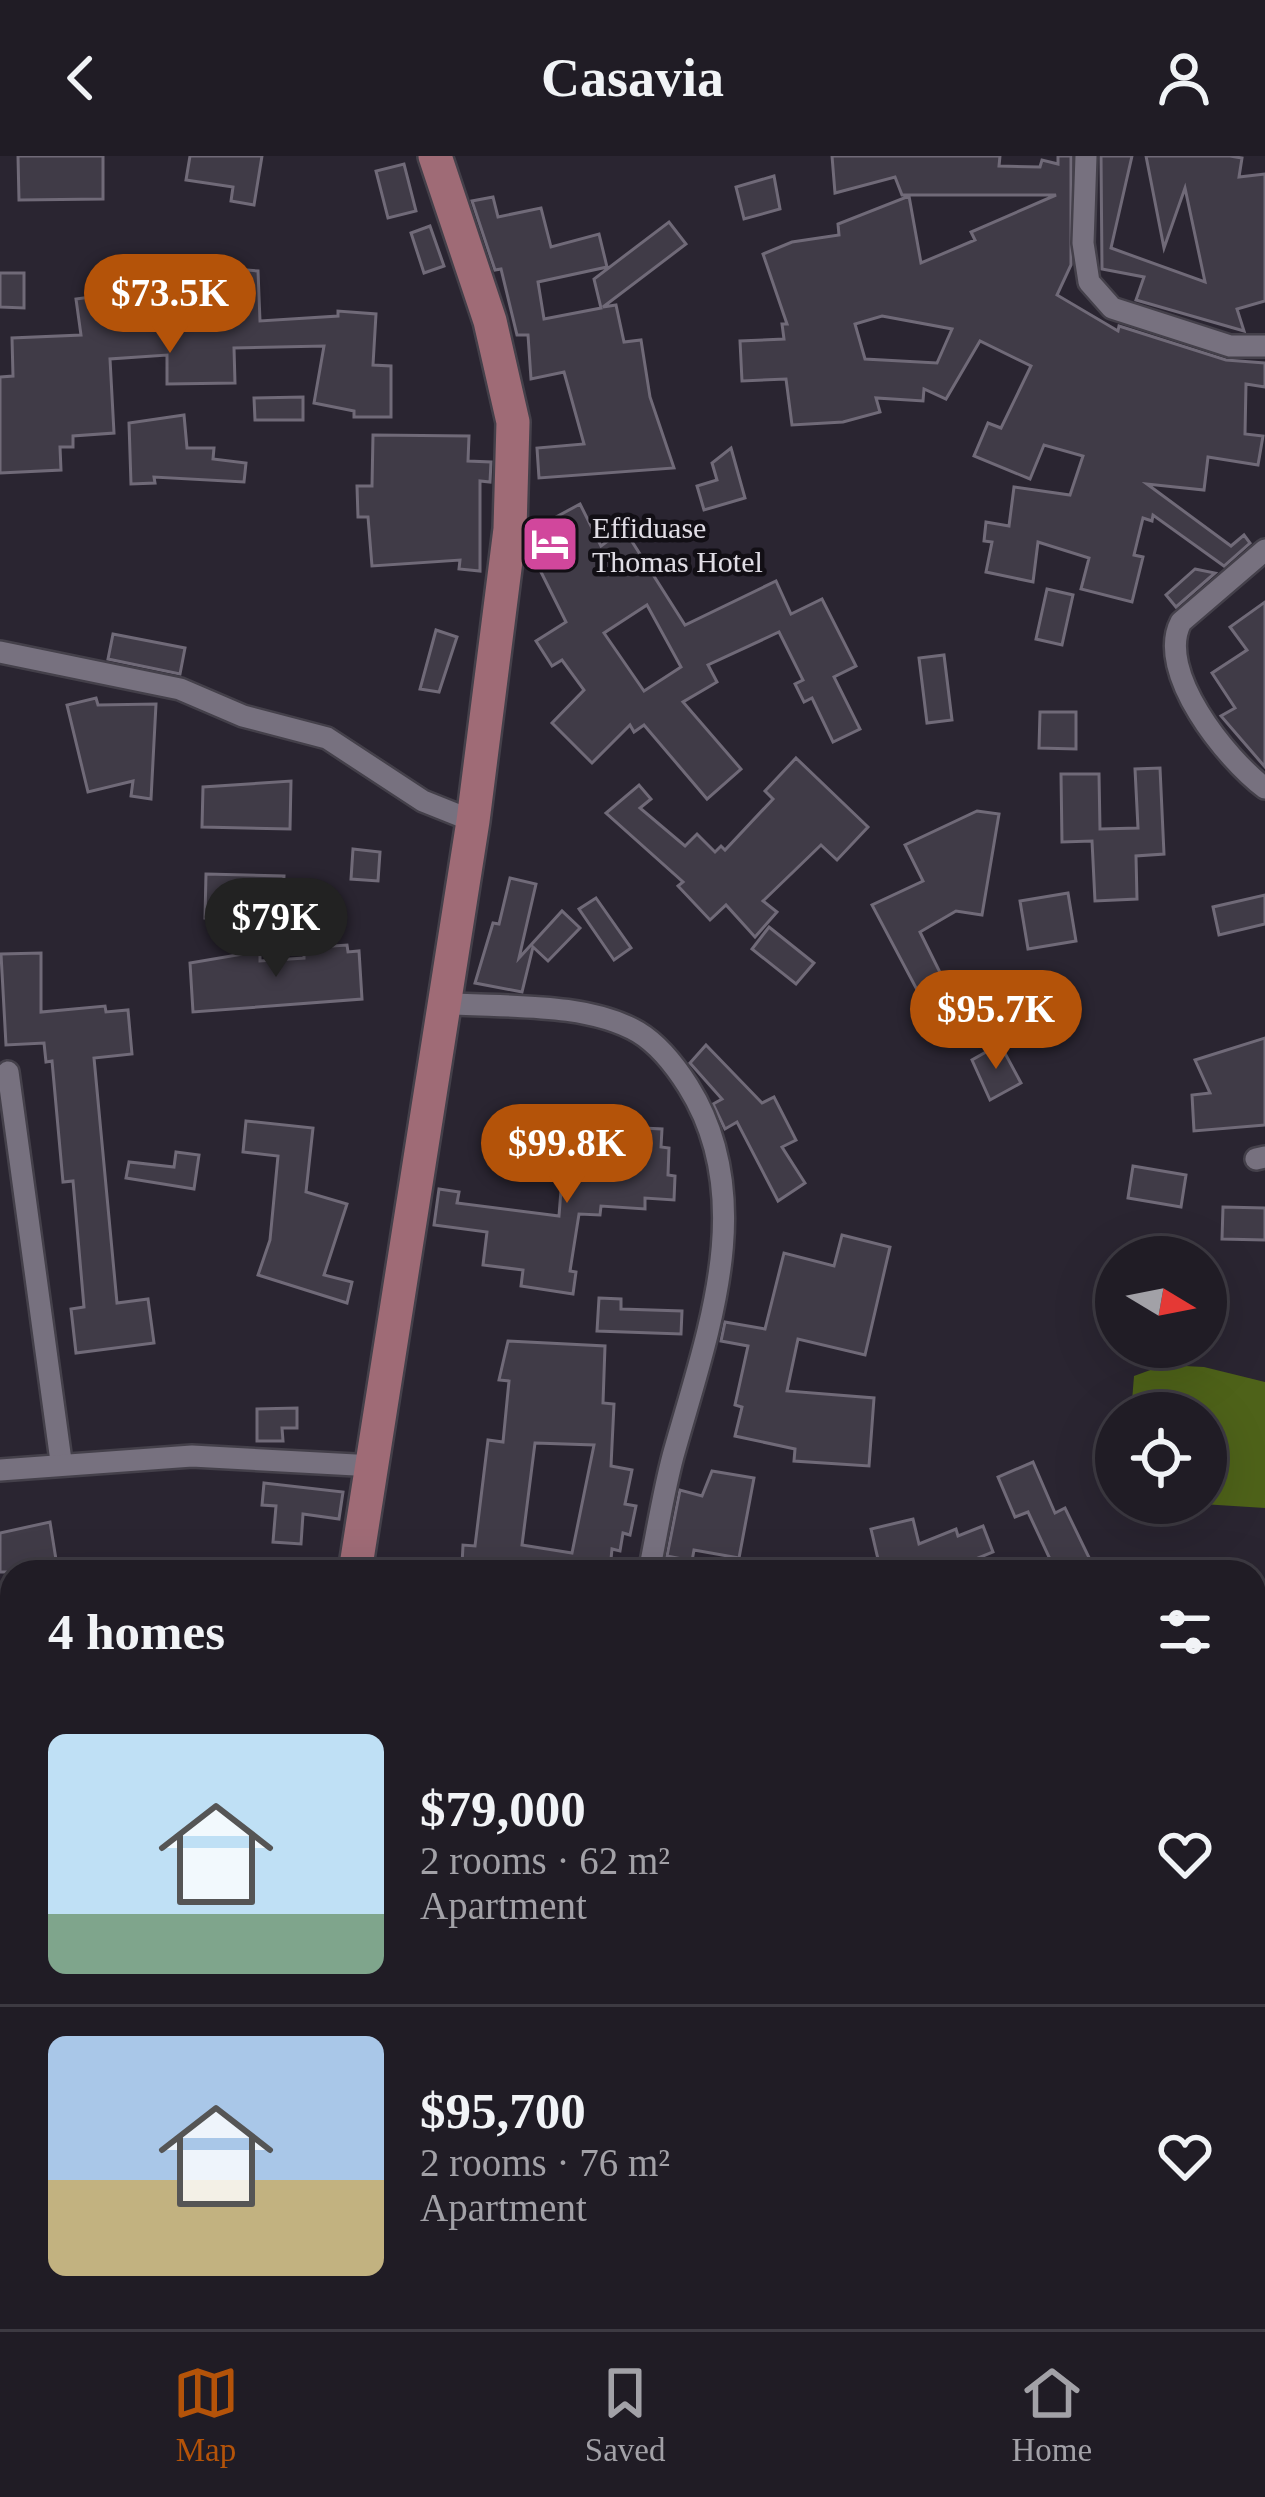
<!DOCTYPE html>
<html lang="en">
<head>
<meta charset="utf-8">
<style>
  body { margin:0; font-family:Georgia,serif; background:#28252d; color:#f1f3f6; height:100vh; display:flex; flex-direction:column; font-size:45px; white-space:nowrap }
  * { box-sizing:border-box; margin:0 }
  p { font-size:39px; color:#a2a1a7 }
  .icon { flex:none; width:66px; height:66px; fill:none; stroke:currentColor; stroke-width:2; stroke-linecap:round; stroke-linejoin:round }
  .map { position:relative; flex:1; overflow:hidden }
  .panel { position:absolute; left:0px; top:1404px; width:1266px; height:771px; display:flex; flex-direction:column; background:#201c25; border-radius:36px 36px 0 0; box-shadow:0 12px 48px #0002,0 0 0 3px #3d3a42 }
  .panel>* { flex:none }
  .needle { width:78px; rotate:100deg }
  .fabs { position:absolute; left:1095px; top:1080px; display:grid; gap:24px }
  .fabs a { display:grid; place-items:center; width:132px; height:132px; border-radius:50%; background:#201c25; box-shadow:0 12px 48px #0002,0 0 0 3px #3d3a42; font-size:60px }
  .price { position:absolute; translate:-50% -102px; padding:0 27px; border-radius:42px; background:#b45309; color:#fff; font-size:39px; line-height:78px; filter:drop-shadow(0 3px 6px #0008) }
  .price::after { content:''; position:absolute; left:50%; top:72px; width:36px; height:27px; margin-left:-18px; background:inherit; clip-path:polygon(0 0,100% 0,50% 100%) }
  .price.selected { background:#222; color:#fff }
  ul { padding:0; list-style:none }
  li { display:flex; align-items:center; gap:36px; height:300px; padding:0 48px }
  li+li { border-top:3px solid #3d3a42 }
  li span { display:grid; place-items:center; flex:none; width:336px; height:240px; border-radius:18px; color:#555 }
  li>.icon { margin-inline-start:auto }
  span .icon { width:144px; height:144px; fill:#fffc; stroke-width:1 }
  li b { font-size:51px }
  h2 { display:flex; justify-content:space-between; align-items:center; height:144px; padding:0 48px; font-size:51px }
  header { display:flex; justify-content:space-between; align-items:center; height:156px; padding:0 48px; background:#201c25; font-size:54px; font-weight:600 }
  .dock { display:flex; justify-content:space-around; align-items:center; height:168px; border-top:3px solid #3d3a42; background:#201c25; font-size:33px; color:#a2a1a7 }
  .dock a { display:grid; justify-items:center; gap:6px }
  .dock .selected { color:#b45309 }
  .map>svg:first-child { display:block }
  .forest { fill:#4e6219 }
  .building { fill:#403b47; stroke:#706a78; stroke-width:3; fill-rule:evenodd }
  .lines { fill:none; stroke-linecap:round; stroke-linejoin:round }
  .street-casing { stroke:#44404a; stroke-width:26 }
  .primary-casing { stroke:#44404a; stroke-width:38 }
  .street { stroke:#77717f; stroke-width:21 }
  .primary { stroke:#9f6b76; stroke-width:33 }
  .labels { text-anchor:middle; dominant-baseline:central; stroke-width:9; stroke-linejoin:round; paint-order:stroke }
  .poi-label { font-size:30px; fill:#e0dde5; stroke:#120f15; text-anchor:start }
</style>
</head>
<body>
<header><svg class="icon" aria-label="back" viewBox="0 0 24 24"><path d="M15 5l-7 7 7 7"/></svg>Casavia<svg class="icon" aria-label="person" viewBox="0 0 24 24"><circle cx="12" cy="8" r="4"/><path d="M4 21q1-7 8-7t8 7"/></svg></header>
<div class="map">
<svg width="1265" height="2173" viewBox="0 0 1265 2173">
  <rect width="100%" height="100%" fill="#2a2531"/>
  <path class="forest" d="M 1164,1209 L 1204,1211 L 1265,1226 L 1265,1352 L 1186,1347 L 1206,1347 L 1206,1257 L 1138,1257 L 1132,1245 L 1134,1220 Z"/>
  <g class="building">
    <path d="M 18,0 L 103,0 L 103,43 L 19,44 Z"/>
    <path d="M 190,0 L 262,0 L 254,49 L 231,45 L 233,31 L 186,24 Z"/>
    <path d="M 832,0 L 1000,0 L 999,10 L 1040,11 L 1042,4 L 1058,8 L 1058,0 L 1071,0 L 1071,109 L 1057,139 L 1118,175 L 1119,170 L 1226,204 L 1265,207 L 1265,231 L 1246,228 L 1245,278 L 1263,280 L 1258,309 L 1208,301 L 1204,334 L 1147,328 L 1231,390 L 1244,379 L 1250,387 L 1224,410 L 1153,359 L 1152,365 L 1143,362 L 1134,399 L 1143,401 L 1132,446 L 1081,433 L 1089,402 L 1038,386 L 1033,426 L 986,416 L 992,386 L 984,385 L 986,366 L 1009,370 L 1014,331 L 1070,339 L 1083,300 L 1044,289 L 1030,323 L 974,300 L 988,267 L 1001,272 L 1031,210 L 980,185 L 946,243 L 924,233 L 923,245 L 876,242 L 880,256 L 843,266 L 792,269 L 786,223 L 742,225 L 740,185 L 784,183 L 782,168 L 787,168 L 763,98 L 792,86 L 839,79 L 838,68 L 909,40 L 921,107 L 975,84 L 971,76 L 1056,39 L 902,39 L 895,21 L 835,37 ZM 882,160 L 952,173 L 937,207 L 865,203 L 855,168 Z"/>
    <path d="M 1101,0 L 1132,0 L 1111,92 L 1205,126 L 1185,32 L 1164,92 L 1146,0 L 1230,0 L 1242,2 L 1239,21 L 1265,18 L 1265,145 L 1237,153 L 1244,175 L 1136,144 L 1144,121 L 1102,113 Z"/>
    <path d="M 404,8 L 416,55 L 388,62 L 376,15 Z"/>
    <path d="M 774,20 L 780,53 L 744,63 L 736,31 Z"/>
    <path d="M 493,41 L 498,61 L 541,52 L 551,91 L 599,78 L 607,111 L 538,126 L 544,163 L 601,152 L 594,123 L 669,66 L 686,88 L 603,151 L 616,149 L 624,186 L 641,184 L 650,241 L 674,312 L 539,322 L 537,292 L 584,288 L 564,216 L 531,223 L 528,179 L 517,179 L 501,113 L 495,114 L 472,45 Z"/>
    <path d="M 430,70 L 444,110 L 424,117 L 411,77 Z"/>
    <path d="M 187,105 L 187,109 L 258,115 L 260,165 L 338,160 L 338,155 L 376,158 L 373,209 L 391,210 L 391,261 L 354,261 L 354,255 L 314,247 L 324,190 L 234,192 L 235,227 L 167,228 L 167,199 L 110,203 L 114,277 L 73,280 L 73,291 L 60,291 L 61,314 L 0,317 L 0,221 L 13,220 L 12,182 L 81,179 L 76,143 L 127,136 L 125,110 Z"/>
    <path d="M 0,117 L 24,117 L 24,152 L 0,151 Z"/>
    <path d="M 303,241 L 303,264 L 255,264 L 254,242 Z"/>
    <path d="M 184,259 L 187,292 L 214,292 L 213,303 L 246,307 L 244,326 L 154,321 L 155,327 L 131,328 L 129,267 Z"/>
    <path d="M 373,279 L 469,280 L 468,305 L 491,306 L 490,326 L 480,325 L 480,415 L 459,413 L 460,404 L 372,410 L 368,361 L 358,361 L 357,330 L 372,330 Z"/>
    <path d="M 731,292 L 745,342 L 704,354 L 697,330 L 717,324 L 712,307 Z"/>
    <path d="M 580,348 L 601,390 L 624,373 L 685,469 L 776,425 L 791,458 L 822,443 L 856,510 L 834,521 L 860,573 L 833,586 L 812,542 L 804,546 L 795,528 L 803,524 L 779,476 L 708,509 L 717,526 L 683,546 L 741,613 L 707,643 L 644,569 L 634,576 L 630,569 L 592,607 L 552,567 L 584,534 L 562,504 L 552,510 L 536,485 L 566,466 L 529,392 L 534,373 ZM 647,449 L 681,511 L 644,535 L 604,477 Z"/>
    <path d="M 1195,413 L 1215,417 L 1176,451 L 1166,439 Z"/>
    <path d="M 1047,433 L 1073,439 L 1062,489 L 1036,483 Z"/>
    <path d="M 1265,446 L 1265,611 L 1221,560 L 1235,552 L 1212,517 L 1247,494 L 1230,471 Z"/>
    <path d="M 436,474 L 457,481 L 439,536 L 420,533 Z"/>
    <path d="M 113,478 L 185,492 L 180,518 L 108,503 Z"/>
    <path d="M 944,499 L 952,564 L 927,567 L 919,502 Z"/>
    <path d="M 96,542 L 98,549 L 156,548 L 151,643 L 131,640 L 133,625 L 88,636 L 67,549 Z"/>
    <path d="M 1040,556 L 1076,556 L 1076,593 L 1039,592 Z"/>
    <path d="M 796,602 L 868,671 L 837,704 L 821,689 L 763,745 L 777,756 L 755,781 L 726,749 L 710,764 L 678,730 L 683,726 L 606,657 L 639,629 L 651,643 L 640,652 L 685,690 L 697,678 L 715,696 L 721,690 L 725,694 L 773,643 L 765,635 Z"/>
    <path d="M 1160,612 L 1164,698 L 1136,700 L 1137,743 L 1095,745 L 1092,685 L 1062,686 L 1061,618 L 1099,618 L 1100,673 L 1138,672 L 1135,613 Z"/>
    <path d="M 291,625 L 290,673 L 202,671 L 203,631 Z"/>
    <path d="M 977,655 L 999,658 L 982,759 L 956,755 L 920,776 L 965,867 L 941,879 L 872,749 L 923,725 L 905,689 Z"/>
    <path d="M 353,693 L 380,696 L 378,725 L 351,723 Z"/>
    <path d="M 206,718 L 284,720 L 282,763 L 205,762 Z"/>
    <path d="M 510,722 L 536,728 L 519,802 L 562,755 L 580,772 L 548,805 L 533,791 L 522,836 L 475,827 L 493,767 L 499,768 Z"/>
    <path d="M 1068,737 L 1076,785 L 1028,793 L 1020,745 Z"/>
    <path d="M 1265,739 L 1265,768 L 1219,779 L 1213,751 Z"/>
    <path d="M 596,742 L 631,792 L 614,804 L 579,753 Z"/>
    <path d="M 769,771 L 814,807 L 796,828 L 752,793 Z"/>
    <path d="M 347,789 L 348,796 L 359,795 L 362,843 L 193,856 L 190,807 L 260,795 L 260,805 L 304,802 L 304,792 Z"/>
    <path d="M 41,797 L 41,856 L 105,850 L 106,856 L 128,854 L 132,898 L 94,902 L 117,1147 L 148,1143 L 154,1187 L 76,1197 L 71,1153 L 84,1151 L 73,1025 L 63,1026 L 52,905 L 46,906 L 44,887 L 6,889 L 1,798 Z"/>
    <path d="M 1265,882 L 1265,969 L 1194,975 L 1192,939 L 1210,937 L 1195,904 Z"/>
    <path d="M 1000,888 L 1021,927 L 990,944 L 972,904 Z"/>
    <path d="M 706,889 L 762,947 L 774,941 L 796,984 L 782,991 L 805,1027 L 778,1045 L 737,966 L 725,973 L 713,948 L 722,943 L 690,907 Z"/>
    <path d="M 246,965 L 313,972 L 306,1036 L 347,1048 L 324,1119 L 352,1126 L 347,1147 L 258,1119 L 270,1084 L 278,1000 L 243,996 Z"/>
    <path d="M 622,971 L 662,973 L 661,991 L 669,992 L 668,1019 L 675,1020 L 674,1044 L 645,1042 L 645,1053 L 601,1050 L 600,1059 L 579,1058 L 570,1115 L 576,1116 L 573,1138 L 521,1130 L 523,1114 L 483,1109 L 487,1076 L 434,1069 L 439,1033 L 459,1036 L 457,1047 L 559,1060 L 565,982 L 621,987 Z"/>
    <path d="M 176,996 L 199,999 L 194,1033 L 126,1022 L 129,1006 L 174,1011 Z"/>
    <path d="M 1133,1010 L 1186,1019 L 1181,1051 L 1128,1042 Z"/>
    <path d="M 1223,1051 L 1265,1052 L 1265,1084 L 1222,1083 Z"/>
    <path d="M 842,1079 L 890,1091 L 865,1199 L 798,1183 L 787,1235 L 874,1242 L 869,1310 L 794,1305 L 795,1293 L 735,1280 L 742,1251 L 735,1249 L 748,1190 L 721,1185 L 725,1166 L 765,1173 L 784,1097 L 834,1110 Z"/>
    <path d="M 599,1142 L 621,1143 L 621,1153 L 682,1155 L 681,1178 L 597,1175 Z"/>
    <path d="M 508,1185 L 605,1190 L 603,1247 L 614,1248 L 611,1310 L 632,1314 L 625,1348 L 636,1350 L 630,1379 L 623,1377 L 620,1395 L 612,1393 L 611,1403 L 624,1405 L 623,1416 L 509,1416 L 462,1409 L 463,1389 L 475,1390 L 488,1284 L 503,1286 L 509,1225 L 499,1224 ZM 535,1287 L 594,1289 L 572,1397 L 522,1389 Z"/>
    <path d="M 297,1252 L 297,1272 L 282,1272 L 283,1285 L 257,1285 L 257,1253 Z"/>
    <path d="M 1033,1306 L 1055,1357 L 1065,1352 L 1096,1416 L 1056,1416 L 1028,1356 L 1015,1361 L 998,1321 Z"/>
    <path d="M 712,1315 L 754,1322 L 739,1402 L 694,1394 L 692,1405 L 667,1400 L 680,1334 L 702,1340 Z"/>
    <path d="M 264,1327 L 343,1336 L 339,1363 L 303,1358 L 301,1388 L 273,1386 L 276,1350 L 262,1349 Z"/>
    <path d="M 913,1363 L 919,1388 L 956,1373 L 958,1380 L 983,1370 L 993,1396 L 944,1416 L 881,1416 L 871,1373 Z"/>
    <path d="M 50,1366 L 58,1416 L 0,1416 L 0,1377 Z"/>
  </g>
  <g class="lines">
    <defs>
      <g id="street">
        <path d="M 1086,0 L 1083,87 L 1089,126 L 1112,152 L 1230,190 L 1265,190"/>
        <path d="M 1265,394 L 1181,466 C 1155,515 1226,603 1265,632"/>
        <path d="M 0,496 L 180,533 L 243,560 L 327,582 L 423,645 L 473,665"/>
        <path d="M 441,847 C 501,852 584,845 638,876 C 658,888 676,911 688,930 C 760,1044 706,1181 673,1300 C 663,1338 657,1377 649,1416"/>
        <path d="M 8,916 L 61,1305"/>
        <path d="M 1256,1003 L 1265,1001"/>
        <path d="M 0,1314 L 192,1300 L 374,1310"/>
        <path d="M 1254,1949 L 1265,1944"/>
        <path d="M 244,2163 L 244,2173"/>
        <path d="M 769,2163 L 772,2173"/>
      </g>
      <g id="primary">
        <path d="M 355,1416 L 473,665 L 510,373 L 513,266 L 490,165 L 435,0"/>
        <path d="M 0,1971 L 12,1971"/>
      </g>
    </defs>
    <use href="#street" class="street-casing"/>
    <use href="#primary" class="primary-casing"/>
    <use href="#street" class="street"/>
    <use href="#primary" class="primary"/>
  </g>
  <defs>
    <symbol id="hotel-square" viewBox="-11 -11 22 22"><rect x="-9" y="-9" width="18" height="18" rx="4" fill="#d1479c" stroke="#120f15"/><path d="M-6-4.5h1.5V1H6V5H4.5V3h-9V5H-6ZM-4 0a1.8 1.8 0 1 1 3.6 0ZM.5 0V-2.5h3Q6-2.5 6 0Z" fill="#fff"/></symbol>
  </defs>
  <g fill-rule="evenodd">
    <use href="#hotel-square" x="517" y="355" width="66" height="66"/>
  </g>
  <g class="labels">
    <g class="poi-label">
      <text x="592" y="371">Effiduase<tspan x="592" dy="34">Thomas Hotel</tspan></text>
    </g>
  </g>
</svg>
<div class="fabs">
<a><svg class="needle" viewBox="-14 -14 28 28"><path d="M0-13l5 13h-10z" fill="#e53935"/><path d="M0 13l5-13h-10z" fill="#a2a1a7"/></svg></a>
<a><svg class="icon" aria-label="locate" viewBox="0 0 24 24"><circle cx="12" cy="12" r="6"/><path d="M12 2v4M12 18v4M2 12h4M18 12h4"/></svg></a>
</div>
<b class="price" style="left:170px;top:200px">$73.5K</b>
<b class="price selected" style="left:276px;top:824px">$79K</b>
<b class="price" style="left:996px;top:916px">$95.7K</b>
<b class="price" style="left:567px;top:1050px">$99.8K</b>
<section class="panel">
<h2>4 homes<svg class="icon" aria-label="filters" viewBox="0 0 24 24"><path d="M4 7h16M4 17h16"/><circle cx="9" cy="7" r="2"/><circle cx="15" cy="17" r="2"/></svg></h2>
<ul>
<li><span style="background:linear-gradient(#bfe0f5 75%,#7fa58c 0)"><svg class="icon" aria-label="home" viewBox="0 0 24 24"><path d="M3 11l9-7 9 7M6 9v11h12V9"/></svg></span><div><b>$79,000</b><p>2 rooms · 62 m²</p><p>Apartment</p></div><svg class="icon" aria-label="heart" viewBox="0 0 24 24"><path d="M12 20l-8-8c-3-5 5-10 8-4 3-6 11-1 8 4z"/></svg></li>
<li><span style="background:linear-gradient(#a9c7e8 60%,#c2b280 0)"><svg class="icon" aria-label="home" viewBox="0 0 24 24"><path d="M3 11l9-7 9 7M6 9v11h12V9"/></svg></span><div><b>$95,700</b><p>2 rooms · 76 m²</p><p>Apartment</p></div><svg class="icon" aria-label="heart" viewBox="0 0 24 24"><path d="M12 20l-8-8c-3-5 5-10 8-4 3-6 11-1 8 4z"/></svg></li>
</ul>
</section>
</div>
<nav class="dock">
<a class="selected"><svg class="icon" aria-label="map" viewBox="0 0 24 24"><path d="M3 6l6-2 6 2 6-2v14l-6 2-6-2-6 2zM9 4v14M15 6v14"/></svg>Map</a>
<a><svg class="icon" aria-label="saved" viewBox="0 0 24 24"><path d="M7 4h10v16l-5-4-5 4z"/></svg>Saved</a>
<a><svg class="icon" aria-label="home" viewBox="0 0 24 24"><path d="M3 11l9-7 9 7M6 9v11h12V9"/></svg>Home</a>
</nav>
</body>
</html>
